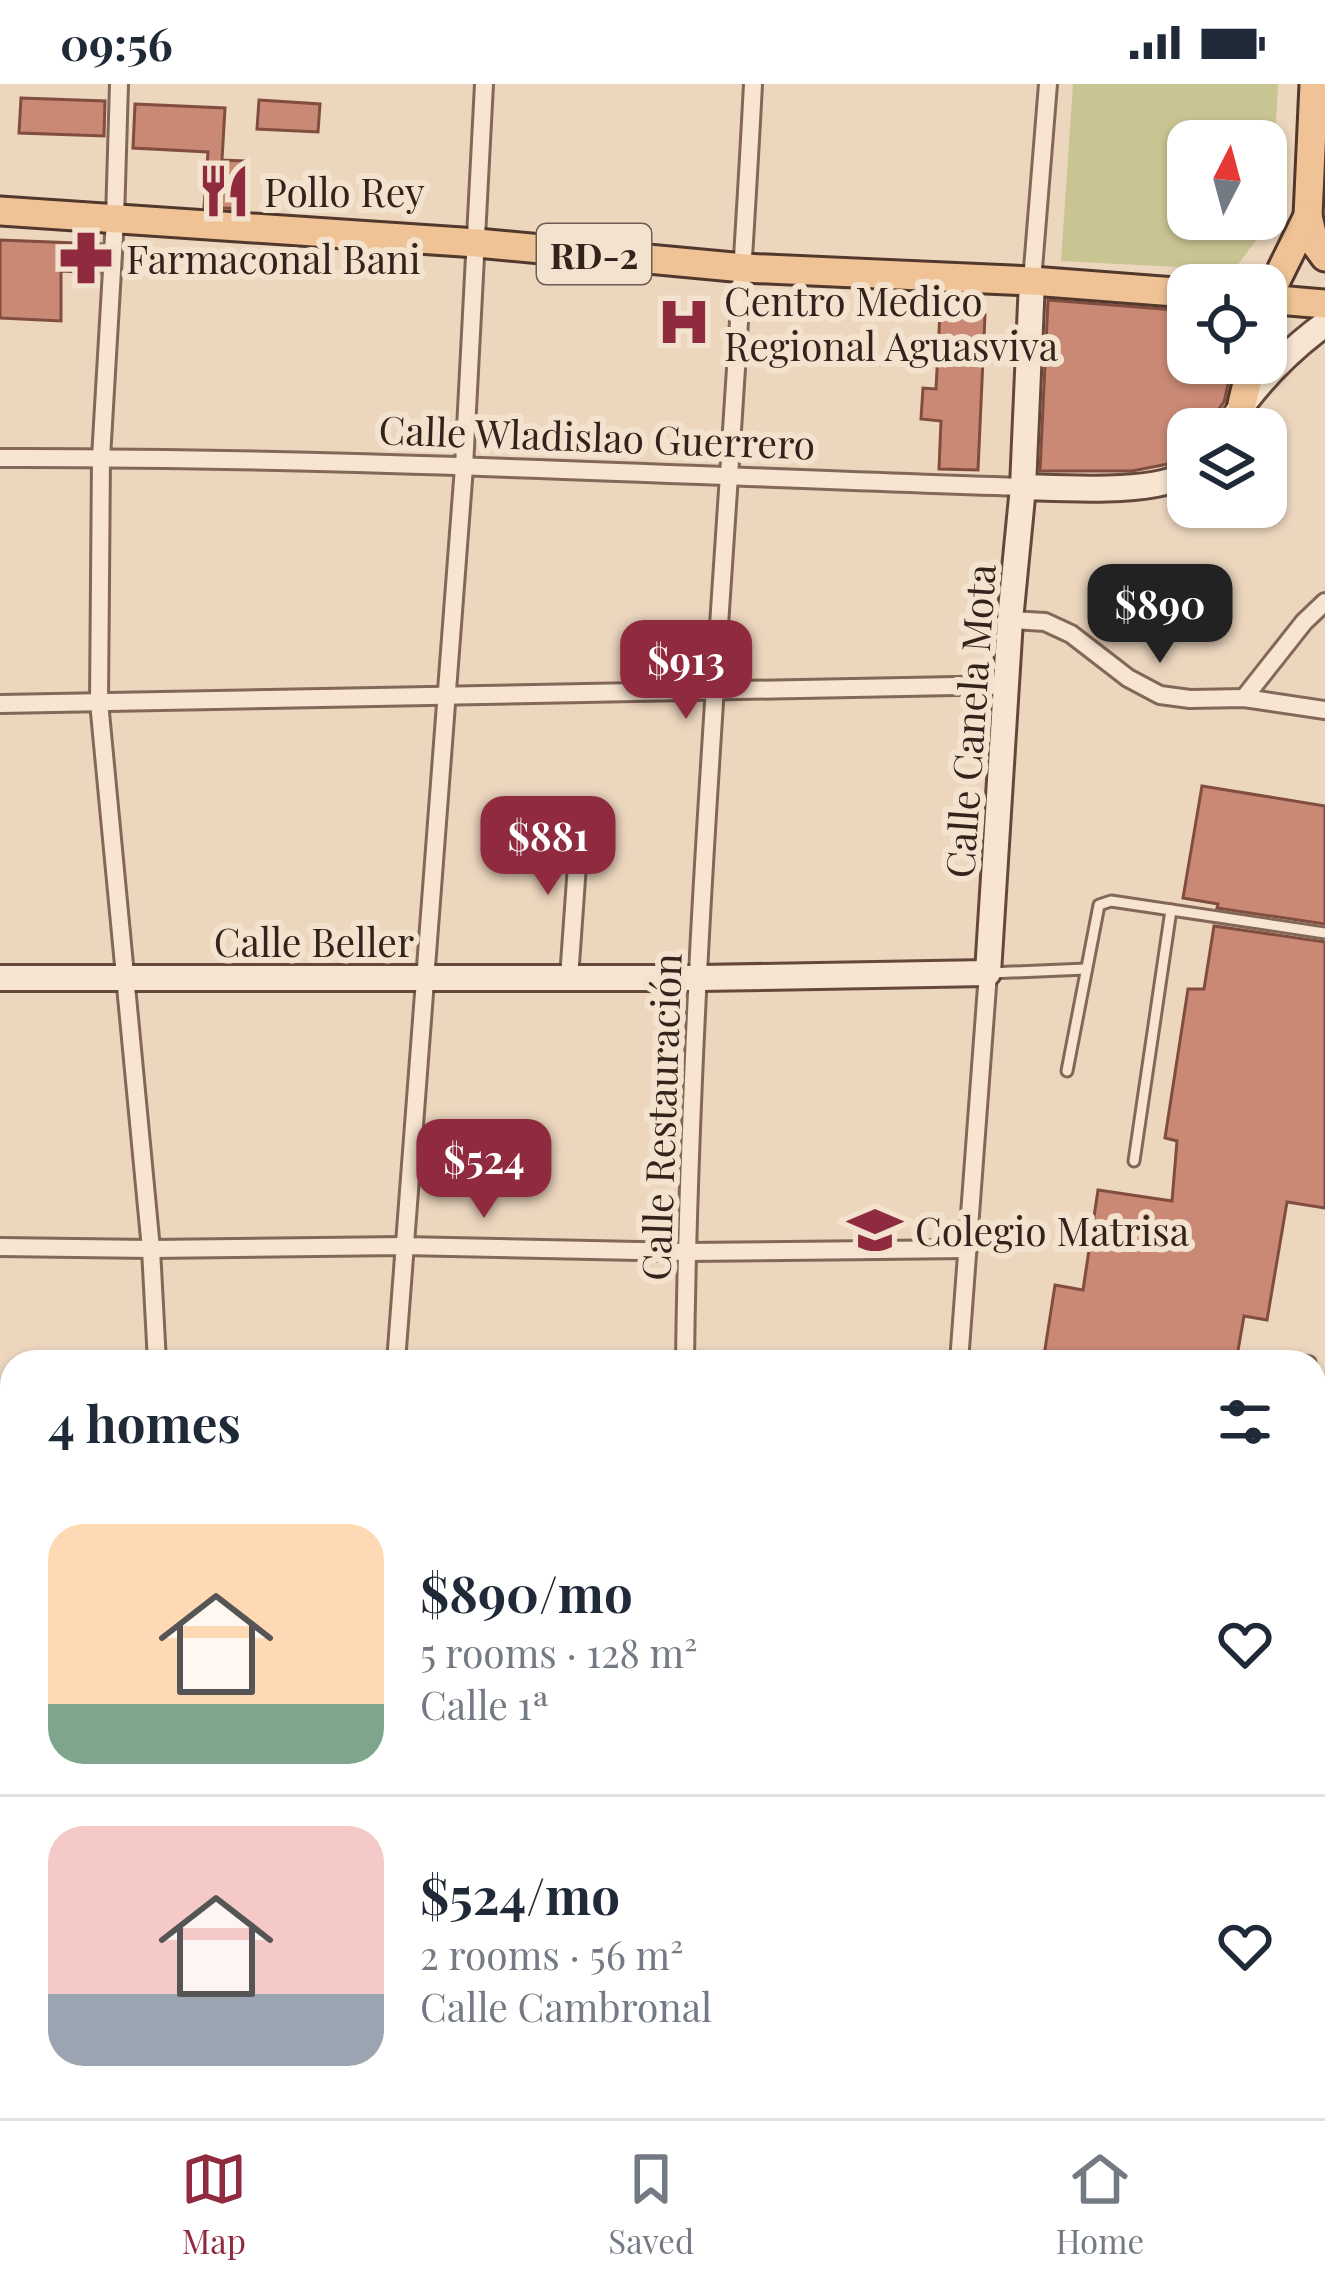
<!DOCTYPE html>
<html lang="en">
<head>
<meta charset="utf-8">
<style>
  body { margin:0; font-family:"Playfair Display",serif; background:#f6f6f7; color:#1f2937; height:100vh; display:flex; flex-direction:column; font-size:45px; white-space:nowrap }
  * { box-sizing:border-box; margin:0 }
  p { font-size:39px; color:#747a83 }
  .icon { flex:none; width:66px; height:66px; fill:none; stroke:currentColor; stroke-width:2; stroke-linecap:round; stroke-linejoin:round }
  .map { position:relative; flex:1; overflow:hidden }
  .panel { position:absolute; left:0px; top:1266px; width:1326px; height:768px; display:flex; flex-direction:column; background:#fff; border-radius:36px 36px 0 0; box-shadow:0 3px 9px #0004 }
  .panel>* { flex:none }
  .needle { width:78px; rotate:6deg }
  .controls { position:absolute; left:1167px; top:36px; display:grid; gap:24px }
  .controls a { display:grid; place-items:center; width:120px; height:120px; border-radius:24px; background:#fff; box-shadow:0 3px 9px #0004; font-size:60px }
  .price { position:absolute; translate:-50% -102px; padding:0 27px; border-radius:24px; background:#902a3e; color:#fff; font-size:39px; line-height:78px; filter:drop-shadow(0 3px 6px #0008) }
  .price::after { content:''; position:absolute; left:50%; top:72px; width:36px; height:27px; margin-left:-18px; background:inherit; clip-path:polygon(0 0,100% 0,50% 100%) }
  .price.active { background:#222; color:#fff }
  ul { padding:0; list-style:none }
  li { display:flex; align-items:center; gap:36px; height:300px; padding:0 48px }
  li+li { border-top:3px solid #e0e1e3 }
  li span { display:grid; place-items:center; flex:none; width:336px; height:240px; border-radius:36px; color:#555 }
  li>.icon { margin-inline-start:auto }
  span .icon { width:144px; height:144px; fill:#fffc; stroke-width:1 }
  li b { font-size:51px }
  h2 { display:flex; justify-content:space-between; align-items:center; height:144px; padding:0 48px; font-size:51px }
  .status { display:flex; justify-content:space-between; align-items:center; height:84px; padding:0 60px; background:#fff; direction:ltr }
  .status svg { height:33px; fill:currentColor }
  .tabs { display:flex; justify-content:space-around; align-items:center; height:168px; border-top:3px solid #e0e1e3; background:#fff; font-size:33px; color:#747a83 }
  .tabs a { display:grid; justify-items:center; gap:6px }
  .tabs .active { color:#902a3e }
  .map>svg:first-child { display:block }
  .green { fill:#c9c593; fill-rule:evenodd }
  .building { fill:#c98975; stroke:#814d3f; stroke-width:3 }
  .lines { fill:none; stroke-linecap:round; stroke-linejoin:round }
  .lane-casing { stroke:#836758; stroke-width:15 }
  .street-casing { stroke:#836758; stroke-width:22 }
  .secondary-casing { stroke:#65483b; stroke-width:30 }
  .primary-casing { stroke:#51372c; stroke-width:33 }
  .lane { stroke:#f7e5d1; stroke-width:9 }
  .street { stroke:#f7e5d1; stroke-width:16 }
  .secondary { stroke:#f7e5d1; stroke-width:24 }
  .primary { stroke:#efc396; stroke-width:27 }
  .labels { text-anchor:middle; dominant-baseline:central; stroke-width:12; stroke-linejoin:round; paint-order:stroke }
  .shield { fill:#f3e2ce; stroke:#6d5c51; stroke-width:3 }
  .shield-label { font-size:36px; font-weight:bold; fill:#33231c }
  .poi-label { font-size:39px; fill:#33231c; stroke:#f3e2ce; text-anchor:start }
  .street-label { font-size:39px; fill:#33231c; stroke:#f3e2ce }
</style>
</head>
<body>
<div class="status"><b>09:56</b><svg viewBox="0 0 49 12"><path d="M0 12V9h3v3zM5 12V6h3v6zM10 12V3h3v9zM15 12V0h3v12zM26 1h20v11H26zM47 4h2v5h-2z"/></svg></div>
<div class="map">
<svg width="1325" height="2034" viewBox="0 0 1325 2034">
  <rect width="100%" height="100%" fill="#ecd6be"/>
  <path class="green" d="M 1073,0 L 1278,0 L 1271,136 L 1234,186 L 1061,177 ZM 1188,57 L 1266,57 L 1266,135 L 1188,135 Z"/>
  <g class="building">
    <path d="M 21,14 L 105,17 L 104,52 L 19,49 Z"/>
    <path d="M 259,16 L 320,20 L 318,48 L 257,45 Z"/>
    <path d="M 135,20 L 225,24 L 222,76 L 244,77 L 241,125 L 204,123 L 208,68 L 133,64 Z"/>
    <path d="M 0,156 L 101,160 L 99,189 L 61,187 L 61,237 L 0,234 Z"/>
    <path d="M 1048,216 L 1188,227 L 1188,279 L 1233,279 L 1224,318 L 1204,345 L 1188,345 L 1188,364 L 1180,374 L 1168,380 L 1132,387 L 1040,387 Z"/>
    <path d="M 940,228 L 985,231 L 978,386 L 939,385 L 941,337 L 921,335 L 923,304 L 936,305 Z"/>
    <path d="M 1202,702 L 1325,722 L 1325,840 L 1217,824 L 1218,820 L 1183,814 Z"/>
    <path d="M 1214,842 L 1325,858 L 1325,1124 L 1287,1118 L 1267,1236 L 1244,1232 L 1236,1278 L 1043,1278 L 1055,1201 L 1083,1206 L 1098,1106 L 1172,1117 L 1177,1057 L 1165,1054 L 1188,905 L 1204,905 Z"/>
  </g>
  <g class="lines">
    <defs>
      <g id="lane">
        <path d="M 989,889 L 1086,885"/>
        <path d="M 1067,987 L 1099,821 L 1111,817 L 1325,849"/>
        <path d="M 1134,1077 L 1171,826"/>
        <path d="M 1283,1274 L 1310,1278"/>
        <path d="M 1314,1380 L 1324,1379"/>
      </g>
      <g id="street">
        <path d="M 119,0 L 115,135 L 101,374 L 99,618 L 151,1165 L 157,1278"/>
        <path d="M 1032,197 L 1048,0"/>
        <path d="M 0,374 C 341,373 682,392 1023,403"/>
        <path d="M 1010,536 L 1045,538 L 1071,550 L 1128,594 L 1160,611 L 1190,615 L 1244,614 L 1325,626"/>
        <path d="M 1244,614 L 1304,538 L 1325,518"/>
        <path d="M 0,620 L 1008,601"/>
        <path d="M 569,894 L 580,739"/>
        <path d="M 0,1163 L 151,1165 L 403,1162 L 686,1168 L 968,1165"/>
        <path d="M 396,1278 L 464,383 L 484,0"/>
        <path d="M 685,1278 C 690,851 731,426 753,0"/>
        <path d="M 959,1278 L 988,889"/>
        <path d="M 0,1380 L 12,1379"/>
        <path d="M 0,1648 L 12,1648"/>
        <path d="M 0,1968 L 12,1968"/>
        <path d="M 177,2022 L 177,2034"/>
        <path d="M 680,2022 L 680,2034"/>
        <path d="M 945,2022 L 945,2034"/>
        <path d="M 370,2034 L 371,2022"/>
      </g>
      <g id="secondary">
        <path d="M 1226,345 C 1253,303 1284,270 1325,240"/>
        <path d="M 1023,403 C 1061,404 1160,411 1188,388"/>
        <path d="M 0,894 L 699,894 L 988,889 L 1010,536 L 1023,403 L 1032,197"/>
      </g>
      <g id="primary">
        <path d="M 1314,0 L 1308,132 L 1314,158 L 1325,173"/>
        <path d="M 0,127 L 477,159 L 744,184 L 1032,197 L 1188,209"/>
        <path d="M 1266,215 L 1325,220"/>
        <path d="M 1266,217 L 1308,132"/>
        <path d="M 1242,320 L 1252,279"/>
      </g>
    </defs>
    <use href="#lane" class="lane-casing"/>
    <use href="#street" class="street-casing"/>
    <use href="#secondary" class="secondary-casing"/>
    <use href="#primary" class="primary-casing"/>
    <use href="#lane" class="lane"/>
    <use href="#street" class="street"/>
    <use href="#secondary" class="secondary"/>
    <use href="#primary" class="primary"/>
  </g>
  <defs>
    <symbol id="restaurant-bare" viewBox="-9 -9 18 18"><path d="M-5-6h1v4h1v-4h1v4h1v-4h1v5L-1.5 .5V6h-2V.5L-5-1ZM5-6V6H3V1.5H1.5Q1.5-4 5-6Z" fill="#902a3e" stroke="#f3e2ce" stroke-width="2.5" paint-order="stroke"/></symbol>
    <symbol id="pharmacy-bare" viewBox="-9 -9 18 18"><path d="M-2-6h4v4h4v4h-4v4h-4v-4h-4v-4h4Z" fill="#902a3e" stroke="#f3e2ce" stroke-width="2.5" paint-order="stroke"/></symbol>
    <symbol id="hospital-bare" viewBox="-9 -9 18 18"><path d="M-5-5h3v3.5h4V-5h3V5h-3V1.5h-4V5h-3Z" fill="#902a3e" stroke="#f3e2ce" stroke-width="2.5" paint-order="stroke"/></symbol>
    <symbol id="school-bare" viewBox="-9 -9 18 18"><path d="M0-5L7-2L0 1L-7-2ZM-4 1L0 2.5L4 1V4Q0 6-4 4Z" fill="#902a3e" stroke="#f3e2ce" stroke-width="2.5" paint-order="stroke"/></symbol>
  </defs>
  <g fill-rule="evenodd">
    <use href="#restaurant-bare" x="186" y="69" width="76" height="76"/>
    <use href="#pharmacy-bare" x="48" y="136" width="76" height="76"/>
    <use href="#hospital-bare" x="646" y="200" width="76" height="76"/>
    <use href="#school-bare" x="837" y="1108" width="76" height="76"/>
  </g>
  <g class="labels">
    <rect class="shield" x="537" y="140" width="114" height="60" rx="9"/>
    <g class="shield-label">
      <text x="594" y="170">RD-2</text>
    </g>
    <g class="poi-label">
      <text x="264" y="107">Pollo Rey</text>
      <text x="126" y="174">Farmaconal Bani</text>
      <text x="724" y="216">Centro Medico<tspan x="724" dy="45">Regional Aguasviva</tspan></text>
      <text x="915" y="1146">Colegio Matrisa</text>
    </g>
    <g class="street-label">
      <text transform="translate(597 352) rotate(2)">Calle Wladislao Guerrero</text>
      <text transform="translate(969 637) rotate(-86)">Calle Canela Mota</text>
      <text x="314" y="857">Calle Beller</text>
      <text transform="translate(660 1033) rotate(-88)">Calle Restauración</text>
    </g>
  </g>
</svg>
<div class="controls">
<a><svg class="needle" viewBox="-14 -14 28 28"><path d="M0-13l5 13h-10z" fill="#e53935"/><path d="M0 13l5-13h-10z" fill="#747a83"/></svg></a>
<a><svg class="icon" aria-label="locate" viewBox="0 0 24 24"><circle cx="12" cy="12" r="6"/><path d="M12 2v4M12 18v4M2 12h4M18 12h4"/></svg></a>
<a><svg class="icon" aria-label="layers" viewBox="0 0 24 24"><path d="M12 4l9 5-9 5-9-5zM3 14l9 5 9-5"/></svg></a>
</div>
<b class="price active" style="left:1160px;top:582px">$890</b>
<b class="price" style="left:686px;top:638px">$913</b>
<b class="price" style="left:548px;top:814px">$881</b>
<b class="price" style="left:484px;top:1137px">$524</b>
<section class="panel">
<h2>4 homes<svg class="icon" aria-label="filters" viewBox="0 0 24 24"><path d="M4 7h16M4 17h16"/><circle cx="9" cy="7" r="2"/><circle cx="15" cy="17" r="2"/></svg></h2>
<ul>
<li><span style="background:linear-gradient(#ffd9b3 75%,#7fa58c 0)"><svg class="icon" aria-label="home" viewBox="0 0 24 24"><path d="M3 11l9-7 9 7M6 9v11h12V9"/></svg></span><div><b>$890/mo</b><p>5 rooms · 128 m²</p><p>Calle 1ª</p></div><svg class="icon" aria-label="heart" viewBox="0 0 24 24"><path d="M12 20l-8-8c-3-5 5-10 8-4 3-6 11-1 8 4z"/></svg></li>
<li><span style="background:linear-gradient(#f6c9c9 70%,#9aa5b1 0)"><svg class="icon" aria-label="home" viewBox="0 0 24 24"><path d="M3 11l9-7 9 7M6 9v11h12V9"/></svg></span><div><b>$524/mo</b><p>2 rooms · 56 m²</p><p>Calle Cambronal</p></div><svg class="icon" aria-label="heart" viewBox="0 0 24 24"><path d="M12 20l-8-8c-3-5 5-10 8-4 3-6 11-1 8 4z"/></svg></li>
</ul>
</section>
</div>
<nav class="tabs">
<a class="active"><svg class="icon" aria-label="map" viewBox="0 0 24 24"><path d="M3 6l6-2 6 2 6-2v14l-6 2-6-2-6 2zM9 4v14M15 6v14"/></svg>Map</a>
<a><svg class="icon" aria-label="saved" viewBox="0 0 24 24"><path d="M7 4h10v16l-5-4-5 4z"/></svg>Saved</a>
<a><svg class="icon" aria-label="home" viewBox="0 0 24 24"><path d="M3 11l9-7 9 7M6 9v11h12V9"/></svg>Home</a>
</nav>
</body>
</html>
